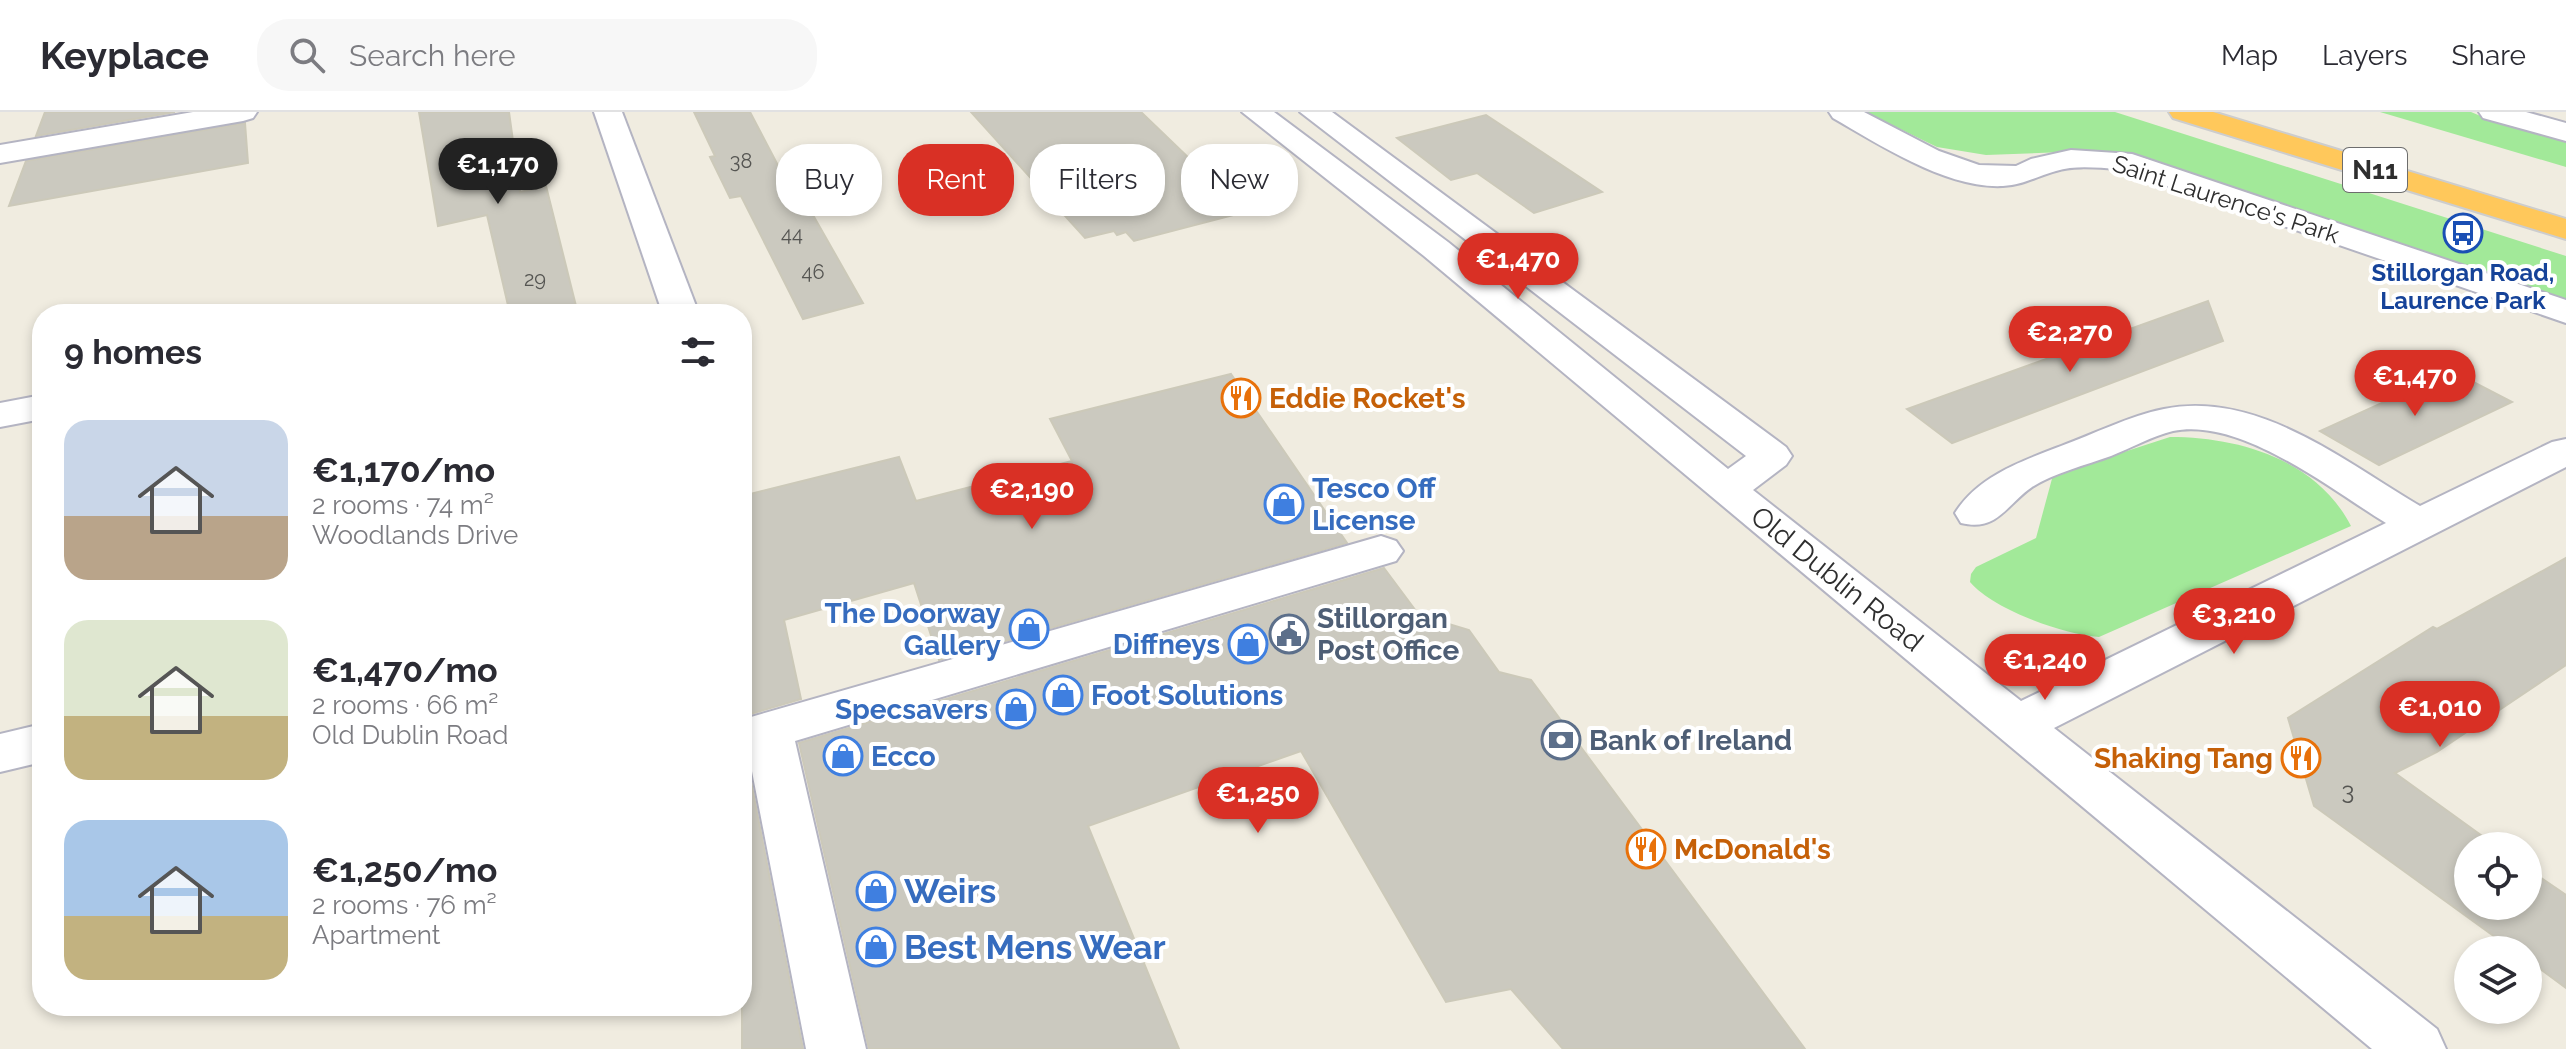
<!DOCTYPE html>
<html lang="en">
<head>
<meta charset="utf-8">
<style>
  body { margin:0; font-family:Raleway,sans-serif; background:#f7f7f7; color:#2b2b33; height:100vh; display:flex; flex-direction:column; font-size:30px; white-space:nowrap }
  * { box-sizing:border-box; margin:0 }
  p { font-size:26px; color:#7c7c81 }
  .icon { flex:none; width:44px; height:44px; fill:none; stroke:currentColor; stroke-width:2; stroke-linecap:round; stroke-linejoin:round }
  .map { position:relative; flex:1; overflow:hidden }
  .drawer { position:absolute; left:32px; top:192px; width:720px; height:712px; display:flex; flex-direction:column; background:#fff; border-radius:32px; box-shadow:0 4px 12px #0003 }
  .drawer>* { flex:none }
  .guide { position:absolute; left:776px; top:32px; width:760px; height:72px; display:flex; gap:16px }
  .buttons { position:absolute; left:2454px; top:720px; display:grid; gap:16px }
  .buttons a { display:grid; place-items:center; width:88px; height:88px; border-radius:50%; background:#fff; box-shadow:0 4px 12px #0003; font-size:40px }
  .price { position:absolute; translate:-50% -68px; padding:0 18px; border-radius:28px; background:#d93025; color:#fff; font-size:26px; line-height:52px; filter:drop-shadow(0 2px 4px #0008) }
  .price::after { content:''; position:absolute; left:50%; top:48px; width:24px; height:18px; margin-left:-12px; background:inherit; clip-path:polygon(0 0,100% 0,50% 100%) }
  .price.current { background:#222; color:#fff }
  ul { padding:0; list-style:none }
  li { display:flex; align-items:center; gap:24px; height:200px; padding:0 32px }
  li span { display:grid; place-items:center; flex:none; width:224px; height:160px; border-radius:24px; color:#555 }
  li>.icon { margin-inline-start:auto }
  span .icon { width:96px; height:96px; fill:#fffc; stroke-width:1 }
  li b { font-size:34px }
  h2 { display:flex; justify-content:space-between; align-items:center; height:96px; padding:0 32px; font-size:34px }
  .chip { padding:0 28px; border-radius:32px; background:#fff; box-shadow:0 4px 12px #0003; font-size:28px; line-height:72px }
  .chip.current { background:#d93025; color:#fff }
  header { display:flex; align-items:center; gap:48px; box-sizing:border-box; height:112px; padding:0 40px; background:#fff; border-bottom:2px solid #e1e1e2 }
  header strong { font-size:38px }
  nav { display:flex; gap:44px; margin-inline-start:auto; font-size:28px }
  .search { width:560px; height:72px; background:#f7f7f7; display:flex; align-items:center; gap:20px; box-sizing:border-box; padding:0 28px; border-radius:32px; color:#7c7c81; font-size:30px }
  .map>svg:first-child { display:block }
  .green { fill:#a2e999 }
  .building { fill:#cbc9bf; stroke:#ccc9b9; stroke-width:2 }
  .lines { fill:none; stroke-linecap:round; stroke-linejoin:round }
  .minor-casing { stroke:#b4b4c2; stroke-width:4 }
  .highway-casing { stroke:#cdcdcd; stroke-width:4 }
  .minor { fill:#fff; fill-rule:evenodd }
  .highway { fill:#ffc85b; fill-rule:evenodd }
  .labels { text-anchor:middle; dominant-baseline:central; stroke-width:8; stroke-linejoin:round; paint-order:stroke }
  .far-number-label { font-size:20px; fill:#555552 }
  .far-street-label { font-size:24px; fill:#2e2e2e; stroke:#fff }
  .far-transit-label { font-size:24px; font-weight:bold; fill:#164399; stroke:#fff }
  .number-label { font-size:24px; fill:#555552 }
  .shield { fill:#fff; stroke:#6d6d6d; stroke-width:2 }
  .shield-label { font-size:26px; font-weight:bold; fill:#2e2e2e }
  .food-label { font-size:28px; font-weight:bold; fill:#c56008; stroke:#fff; text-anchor:start }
  .shop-label { font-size:28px; font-weight:bold; fill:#366cbe; stroke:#fff; text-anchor:start }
  .street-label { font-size:28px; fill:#2e2e2e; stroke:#fff }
  .service-label { font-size:28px; font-weight:bold; fill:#4e5e75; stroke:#fff; text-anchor:start }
  .near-shop-label { font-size:34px; font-weight:bold; fill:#366cbe; stroke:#fff; text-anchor:start }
</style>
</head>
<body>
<header>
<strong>Keyplace</strong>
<div class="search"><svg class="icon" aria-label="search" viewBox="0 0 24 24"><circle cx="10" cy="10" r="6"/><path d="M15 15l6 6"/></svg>Search here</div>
<nav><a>Map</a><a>Layers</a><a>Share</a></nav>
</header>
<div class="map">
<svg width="2566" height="937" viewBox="0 0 2566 937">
  <rect width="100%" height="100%" fill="#f0ece0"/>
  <g class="green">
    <path d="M 1865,0 L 2115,0 L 2566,144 L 2566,193 L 2090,39 L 1986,43 L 1937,35 Z"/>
    <path d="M 2380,0 L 2471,0 L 2495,10 L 2566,28 L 2566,55 Z"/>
    <path d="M 2170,325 C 2240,325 2317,348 2351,414 L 2099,525 C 2063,522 1994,498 1970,470 L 1971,462 L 1976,455 L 2036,426 L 2053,363 Z"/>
  </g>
  <g class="building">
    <path d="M 45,0 L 175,0 L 36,24 Z"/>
    <path d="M 419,0 L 509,0 L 520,80 L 546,74 L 578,202 L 510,202 L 487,103 L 438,114 Z"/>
    <path d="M 694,0 L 750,0 L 794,84 L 801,82 L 863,191 L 803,207 L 741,84 L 730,86 L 710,45 L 715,44 Z"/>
    <path d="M 971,0 L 1141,0 L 1245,100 L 1134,129 L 1126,120 L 1117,123 L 1114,119 L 1085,126 Z"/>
    <path d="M 1486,3 L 1602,80 L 1534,101 L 1477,61 L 1451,68 L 1397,26 Z"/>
    <path d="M 245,11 L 248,51 L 9,94 L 26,49 Z"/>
    <path d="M 2208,189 L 2223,229 L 1952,331 L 1907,297 Z"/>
    <path d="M 2452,259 L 2512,290 L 2379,353 L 2320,319 Z"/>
    <path d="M 1231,262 L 1347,431 L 939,548 L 914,471 L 784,508 L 801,587 L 750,602 L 742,615 L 742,384 L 899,345 L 916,389 L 1072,349 L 1050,307 Z"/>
    <path d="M 2566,446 L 2566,553 L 2437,640 L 2395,661 L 2496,734 L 2468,734 L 2468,794 L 2528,794 L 2528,757 L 2566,783 L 2566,876 L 2528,848 L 2528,838 L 2513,838 L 2314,694 L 2288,606 L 2433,515 L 2437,517 Z"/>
    <path d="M 1384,456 L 1419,503 L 1469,518 L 1499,560 L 1531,568 L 1805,937 L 1563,937 L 1511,877 L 1446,890 L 1301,639 L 1088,714 L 1179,937 L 869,937 L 799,631 Z"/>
    <path d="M 742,623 L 803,937 L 742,937 Z"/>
  </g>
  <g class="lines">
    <defs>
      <g id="minor">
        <path d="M 193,0 L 257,0 L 253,6 L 243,9 L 0,51 L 0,33 Z"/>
        <path d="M 594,0 L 622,0 L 696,194 L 690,201 L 668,202 L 660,194 Z"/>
        <path d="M 1242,0 L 1274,0 L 1448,130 L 1728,357 L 1746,344 L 1300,0 L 1332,0 L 1786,335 L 1792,344 L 1786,353 L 1753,378 L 2021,589 L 2386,411 C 2330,377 2241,305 2173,319 C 2152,324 2131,336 2111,344 C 2086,353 2054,361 2032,375 C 2006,393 1997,420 1961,411 L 1955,401 C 1978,364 2022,349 2061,334 C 2094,322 2129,304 2164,297 C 2258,278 2345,350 2420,394 L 2552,330 L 2566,327 L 2566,355 L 2054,616 L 2437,917 L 2446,937 L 2372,937 L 1424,144 Z"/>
        <path d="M 1829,0 L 1864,0 L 1939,39 L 1979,53 L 2016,54 L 2031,47 L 2071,38 L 2132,42 L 2566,188 L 2566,211 L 2118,57 C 2098,56 2075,53 2056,59 C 2037,64 2024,73 2003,74 C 1947,77 1880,33 1833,6 Z"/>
        <path d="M 2479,0 L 2526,0 L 2566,11 L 2566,29 L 2483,6 Z"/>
        <path d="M 42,283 L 42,307 L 0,315 L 0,291 Z"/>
        <path d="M 1381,424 L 1396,429 L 1403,439 L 1396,449 L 795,629 L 866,937 L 806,937 L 744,618 L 751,605 Z"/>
        <path d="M 42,612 L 42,650 L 0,660 L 0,622 Z"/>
      </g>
      <path id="highway" d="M 2169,0 L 2213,0 L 2566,107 L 2566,127 L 2173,6 Z"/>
    </defs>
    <use href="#minor" class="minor-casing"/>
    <use href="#highway" class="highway-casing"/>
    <use href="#minor" class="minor"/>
    <use href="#highway" class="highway"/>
  </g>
  <defs>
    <symbol id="bus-ring" viewBox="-11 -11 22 22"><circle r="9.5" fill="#fff" stroke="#1a4fb4" stroke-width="1.5"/><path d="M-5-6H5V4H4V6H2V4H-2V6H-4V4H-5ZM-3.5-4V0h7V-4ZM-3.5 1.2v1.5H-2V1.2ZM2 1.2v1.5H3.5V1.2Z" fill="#1a4fb4"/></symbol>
    <symbol id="restaurant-ring" viewBox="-11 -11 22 22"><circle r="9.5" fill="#fff" stroke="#e8710a" stroke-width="1.5"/><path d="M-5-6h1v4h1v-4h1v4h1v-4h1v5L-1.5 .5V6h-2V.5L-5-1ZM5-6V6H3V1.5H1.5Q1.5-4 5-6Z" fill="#e8710a"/></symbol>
    <symbol id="shop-ring" viewBox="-11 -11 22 22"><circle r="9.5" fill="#fff" stroke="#3f7fe0" stroke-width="1.5"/><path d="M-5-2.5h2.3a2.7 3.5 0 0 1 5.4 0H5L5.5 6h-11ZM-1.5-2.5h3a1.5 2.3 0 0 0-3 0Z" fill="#3f7fe0"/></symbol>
    <symbol id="civic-ring" viewBox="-11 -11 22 22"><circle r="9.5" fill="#fff" stroke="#5c6f8a" stroke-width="1.5"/><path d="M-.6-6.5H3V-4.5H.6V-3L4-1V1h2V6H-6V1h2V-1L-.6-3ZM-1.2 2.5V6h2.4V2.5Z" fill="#5c6f8a"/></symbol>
    <symbol id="bank-ring" viewBox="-11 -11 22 22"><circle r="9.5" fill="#fff" stroke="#5c6f8a" stroke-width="1.5"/><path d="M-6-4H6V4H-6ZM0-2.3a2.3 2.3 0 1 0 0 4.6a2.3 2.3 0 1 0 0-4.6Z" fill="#5c6f8a"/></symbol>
  </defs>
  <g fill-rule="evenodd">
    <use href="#bus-ring" x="2441" y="99" width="44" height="44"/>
    <use href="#restaurant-ring" x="1219" y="264" width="44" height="44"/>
    <use href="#shop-ring" x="1262" y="370" width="44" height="44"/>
    <use href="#shop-ring" x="1007" y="495" width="44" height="44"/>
    <use href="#civic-ring" x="1267" y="500" width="44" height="44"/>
    <use href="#shop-ring" x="1226" y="510" width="44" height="44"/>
    <use href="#shop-ring" x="1041" y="561" width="44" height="44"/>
    <use href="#shop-ring" x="994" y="575" width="44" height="44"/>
    <use href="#bank-ring" x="1539" y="606" width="44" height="44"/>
    <use href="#shop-ring" x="821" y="622" width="44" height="44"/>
    <use href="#restaurant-ring" x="2279" y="624" width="44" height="44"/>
    <use href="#restaurant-ring" x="1624" y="715" width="44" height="44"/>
    <use href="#shop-ring" x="854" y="757" width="44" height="44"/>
    <use href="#shop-ring" x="854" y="813" width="44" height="44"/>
  </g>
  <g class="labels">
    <g class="far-number-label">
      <text x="741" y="49">38</text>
      <text x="792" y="122">44</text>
      <text x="813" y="160">46</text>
      <text x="535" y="167">29</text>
    </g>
    <g class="far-street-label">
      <text transform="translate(2226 87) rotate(18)">Saint Laurence's Park</text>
    </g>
    <g class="far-transit-label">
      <text x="2463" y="160">Stillorgan Road,<tspan x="2463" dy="28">Laurence Park</tspan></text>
    </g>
    <g class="number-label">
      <text x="2348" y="678">3</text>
    </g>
    <rect class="shield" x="2343" y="36" width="64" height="44" rx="6"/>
    <g class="shield-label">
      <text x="2375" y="58">N11</text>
    </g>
    <g class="food-label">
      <text x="1269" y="286">Eddie Rocket's</text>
      <text x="2273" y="646" text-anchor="end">Shaking Tang</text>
      <text x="1674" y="737">McDonald's</text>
    </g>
    <g class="shop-label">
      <text x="1312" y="376">Tesco Off<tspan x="1312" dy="32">License</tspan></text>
      <text x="1001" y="501" text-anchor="end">The Doorway<tspan x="1001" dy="32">Gallery</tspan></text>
      <text x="1220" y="532" text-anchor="end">Diffneys</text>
      <text x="1091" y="583">Foot Solutions</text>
      <text x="988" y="597" text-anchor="end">Specsavers</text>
      <text x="871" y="644">Ecco</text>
    </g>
    <g class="street-label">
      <text transform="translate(1837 467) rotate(39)">Old Dublin Road</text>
    </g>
    <g class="service-label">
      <text x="1317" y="506">Stillorgan<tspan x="1317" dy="32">Post Office</tspan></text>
      <text x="1589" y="628">Bank of Ireland</text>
    </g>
    <g class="near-shop-label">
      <text x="904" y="779">Weirs</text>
      <text x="904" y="835">Best Mens Wear</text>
    </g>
  </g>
</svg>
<div class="buttons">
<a><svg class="icon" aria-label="locate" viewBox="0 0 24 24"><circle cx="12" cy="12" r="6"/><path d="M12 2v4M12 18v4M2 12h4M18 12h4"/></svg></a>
<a><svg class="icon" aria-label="layers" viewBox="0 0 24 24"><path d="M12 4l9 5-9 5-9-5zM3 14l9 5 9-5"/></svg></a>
</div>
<b class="price current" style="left:498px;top:94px">€1,170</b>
<b class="price" style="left:1518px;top:189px">€1,470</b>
<b class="price" style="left:2070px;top:262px">€2,270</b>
<b class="price" style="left:2415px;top:306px">€1,470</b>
<b class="price" style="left:1032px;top:419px">€2,190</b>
<b class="price" style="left:2234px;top:544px">€3,210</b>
<b class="price" style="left:2045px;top:590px">€1,240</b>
<b class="price" style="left:2440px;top:637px">€1,010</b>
<b class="price" style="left:1258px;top:723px">€1,250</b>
<div class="guide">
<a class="chip">Buy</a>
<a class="chip current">Rent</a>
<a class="chip">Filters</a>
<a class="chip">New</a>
</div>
<section class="drawer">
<h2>9 homes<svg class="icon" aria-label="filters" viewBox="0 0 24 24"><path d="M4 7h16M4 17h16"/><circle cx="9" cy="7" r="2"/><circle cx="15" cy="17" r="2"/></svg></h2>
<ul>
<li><span style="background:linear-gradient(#c9d6e8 60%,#b9a48a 0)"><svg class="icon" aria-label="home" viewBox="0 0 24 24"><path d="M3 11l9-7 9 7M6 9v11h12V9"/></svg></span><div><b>€1,170/mo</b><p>2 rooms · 74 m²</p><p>Woodlands Drive</p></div></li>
<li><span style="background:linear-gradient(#dfe7d0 60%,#c2b280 0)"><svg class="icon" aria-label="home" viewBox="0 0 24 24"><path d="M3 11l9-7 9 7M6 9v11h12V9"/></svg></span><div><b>€1,470/mo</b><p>2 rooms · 66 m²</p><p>Old Dublin Road</p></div></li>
<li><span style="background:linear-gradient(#a9c7e8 60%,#c2b280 0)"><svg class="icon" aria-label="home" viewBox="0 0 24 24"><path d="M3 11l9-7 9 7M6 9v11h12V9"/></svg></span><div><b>€1,250/mo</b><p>2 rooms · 76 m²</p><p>Apartment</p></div></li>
</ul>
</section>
</div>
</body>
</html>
